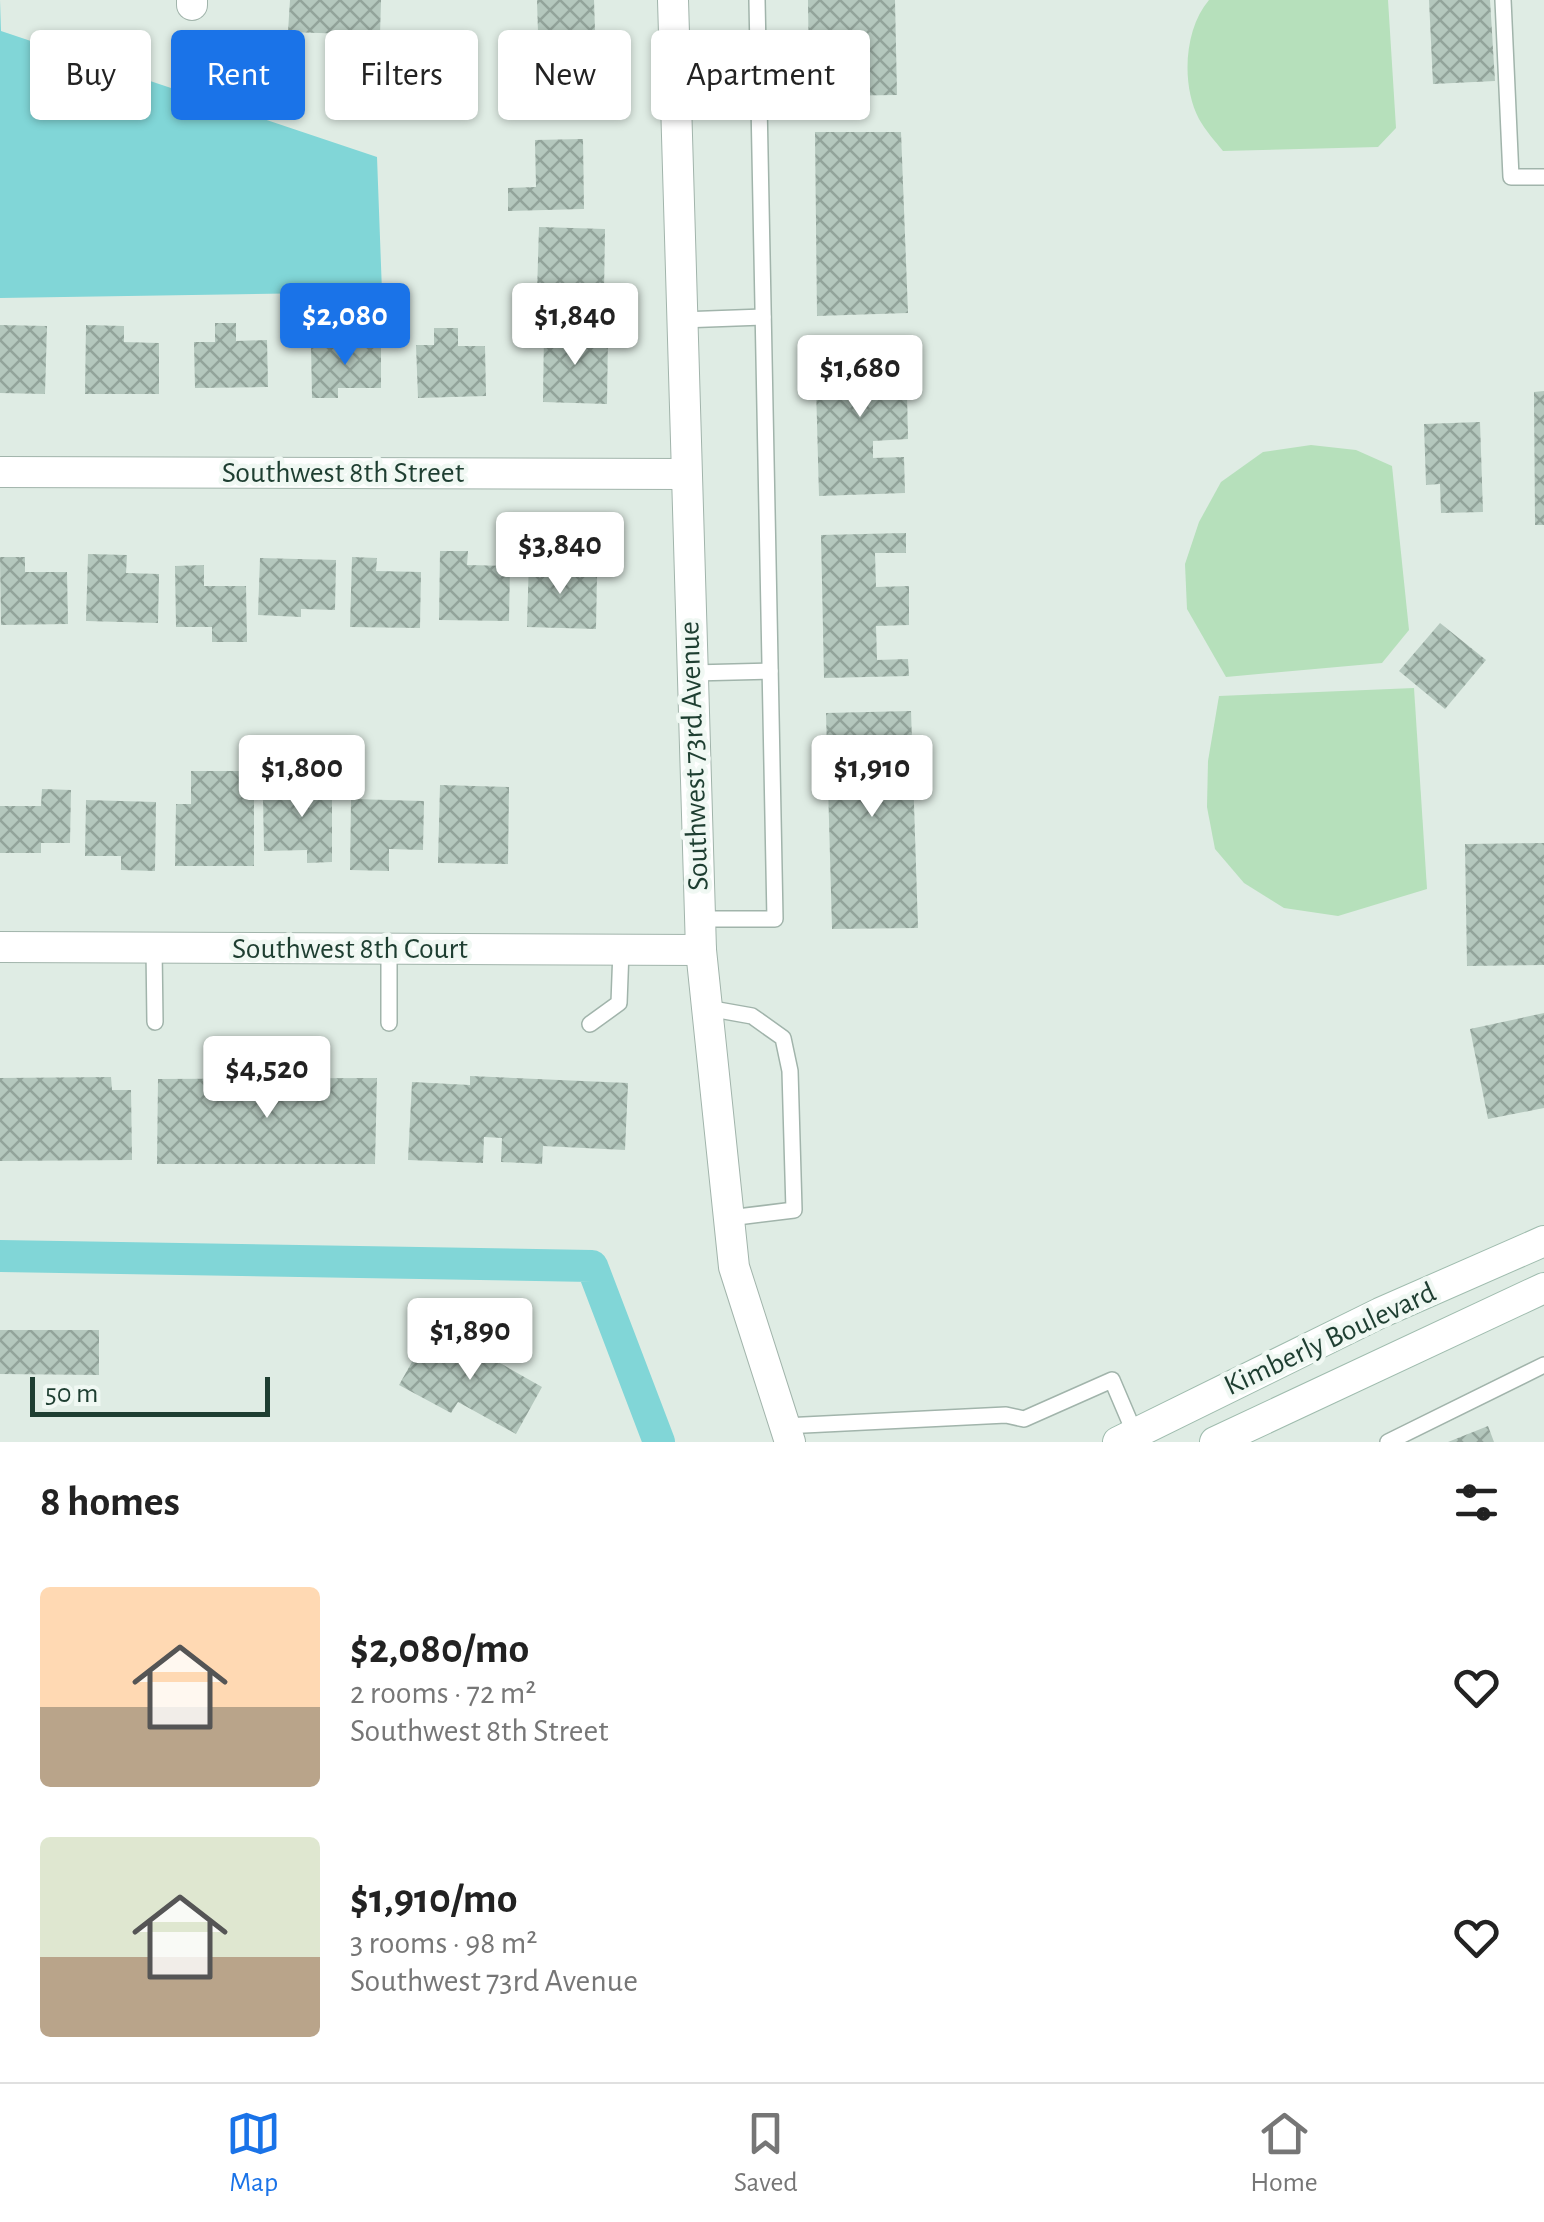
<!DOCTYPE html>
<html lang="en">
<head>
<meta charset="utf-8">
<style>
  body { margin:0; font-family:"Alegreya Sans",sans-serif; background:#f2f2f2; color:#222; height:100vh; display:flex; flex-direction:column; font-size:38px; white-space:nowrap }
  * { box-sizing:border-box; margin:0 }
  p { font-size:32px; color:#767676 }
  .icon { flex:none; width:55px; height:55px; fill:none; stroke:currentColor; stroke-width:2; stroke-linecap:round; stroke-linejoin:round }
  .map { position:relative; height:1442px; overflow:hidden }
  .panel { display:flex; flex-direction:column; background:#fff; flex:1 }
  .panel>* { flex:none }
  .guide { position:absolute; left:30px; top:30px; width:1000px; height:90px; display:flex; gap:20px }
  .scale { position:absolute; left:30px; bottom:25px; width:240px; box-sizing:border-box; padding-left:10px; border:5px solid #1e3e31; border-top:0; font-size:28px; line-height:35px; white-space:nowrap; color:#1e3e31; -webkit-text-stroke:8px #f0f8f3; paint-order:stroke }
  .price { position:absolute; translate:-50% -85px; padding:0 22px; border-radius:10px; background:#fff; color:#222; font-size:32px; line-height:65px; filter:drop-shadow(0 2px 5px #0008) }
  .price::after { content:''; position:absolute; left:50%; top:60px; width:30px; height:22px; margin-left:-15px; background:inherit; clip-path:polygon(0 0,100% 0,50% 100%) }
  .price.on { background:#1a73e8; color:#fff }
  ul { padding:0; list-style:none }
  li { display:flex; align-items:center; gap:30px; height:250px; padding:0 40px }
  li span { display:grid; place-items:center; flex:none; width:280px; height:200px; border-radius:10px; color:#555 }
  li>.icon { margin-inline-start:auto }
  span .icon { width:120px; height:120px; fill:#fffc; stroke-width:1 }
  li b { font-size:42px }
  h2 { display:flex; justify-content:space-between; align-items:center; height:120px; padding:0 40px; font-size:42px }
  .tag { padding:0 35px; border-radius:10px; background:#fff; box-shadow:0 2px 8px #0004; font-size:35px; line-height:90px }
  .tag.on { background:#1a73e8; color:#fff }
  .dock { display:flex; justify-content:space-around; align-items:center; height:140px; border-top:2px solid #e0e0e0; background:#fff; font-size:28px; color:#767676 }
  .dock a { display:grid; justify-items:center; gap:5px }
  .dock .on { color:#1a73e8 }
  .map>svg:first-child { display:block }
  .green { fill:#b6e0bb }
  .water { fill:#81d6d7 }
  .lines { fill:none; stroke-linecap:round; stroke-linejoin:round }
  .canal { stroke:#81d6d7; stroke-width:32 }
  .building { fill:url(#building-cross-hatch) }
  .lane-casing { stroke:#a1b4ab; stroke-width:18 }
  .street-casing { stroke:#a1b4ab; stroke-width:32 }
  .secondary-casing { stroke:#9fbcae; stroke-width:32 }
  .lane { stroke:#fff; stroke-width:15 }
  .street { stroke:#fff; stroke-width:30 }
  .secondary { stroke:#fff; stroke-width:30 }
  .labels { text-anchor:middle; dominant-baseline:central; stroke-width:9; stroke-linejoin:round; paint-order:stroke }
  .street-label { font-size:30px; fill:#1e3e31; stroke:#f0f8f3 }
</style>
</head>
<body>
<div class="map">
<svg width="1544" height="1442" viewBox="0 0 1544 1442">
  <defs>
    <pattern id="building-cross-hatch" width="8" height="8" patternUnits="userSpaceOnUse" patternTransform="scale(2.5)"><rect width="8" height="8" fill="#b4c7bd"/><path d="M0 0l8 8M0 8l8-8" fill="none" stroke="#92a39a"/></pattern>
  </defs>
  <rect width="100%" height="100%" fill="#dfece4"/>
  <g class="green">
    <path d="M 1209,0 L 1388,0 L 1396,128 L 1378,147 L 1223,151 C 1215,141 1205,130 1199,119 C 1181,85 1184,29 1209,0 Z"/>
    <path d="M 1311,445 L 1356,450 L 1392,466 L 1409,630 L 1382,663 L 1226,677 L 1187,609 L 1185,564 L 1199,522 L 1221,482 L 1263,452 Z"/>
    <path d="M 1414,688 L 1427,889 L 1338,916 L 1284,908 L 1244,883 L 1215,849 L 1207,807 L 1208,761 L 1219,696 Z"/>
  </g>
  <path class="water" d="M 0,0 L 1,31 L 377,157 L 382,292 L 0,298 Z"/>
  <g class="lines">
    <path class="canal" d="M 0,1256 L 592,1266 L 659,1442"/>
  </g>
  <g class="building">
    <path d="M 290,0 L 381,0 L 380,35 L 288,32 Z"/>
    <path d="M 537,0 L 594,0 L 595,32 L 538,33 Z"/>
    <path d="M 808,0 L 895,0 L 897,95 L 823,96 L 823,78 L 809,79 Z"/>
    <path d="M 1429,0 L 1490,0 L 1495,81 L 1433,84 Z"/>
    <path d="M 600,50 L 601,117 L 526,119 L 525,83 L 557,83 L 557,51 Z"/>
    <path d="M 815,132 L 901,132 L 908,313 L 817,316 Z"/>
    <path d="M 583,139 L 584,209 L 508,211 L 508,188 L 536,187 L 535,140 Z"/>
    <path d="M 539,227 L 605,229 L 604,294 L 537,293 Z"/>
    <path d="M 215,323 L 236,323 L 236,341 L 267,340 L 268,387 L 195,388 L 194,342 L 215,342 Z"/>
    <path d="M 0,325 L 47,326 L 45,394 L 0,393 Z"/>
    <path d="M 86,325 L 124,326 L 124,342 L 159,343 L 159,394 L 85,394 Z"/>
    <path d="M 434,328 L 458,328 L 458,346 L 485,346 L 486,396 L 418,398 L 416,345 L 434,345 Z"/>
    <path d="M 544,332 L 608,334 L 607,404 L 543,402 Z"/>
    <path d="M 381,343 L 381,388 L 338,388 L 338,398 L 312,398 L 311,344 Z"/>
    <path d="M 906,348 L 908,439 L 873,441 L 873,458 L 904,457 L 905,493 L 819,496 L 815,350 Z"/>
    <path d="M 1544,391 L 1544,525 L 1535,525 L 1534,392 Z"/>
    <path d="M 1480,422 L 1483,512 L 1441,513 L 1440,484 L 1426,485 L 1424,424 Z"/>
    <path d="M 906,533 L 906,553 L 875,553 L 876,587 L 909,586 L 909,625 L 876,626 L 877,660 L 908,659 L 909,676 L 824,678 L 821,535 Z"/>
    <path d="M 440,551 L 468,551 L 467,565 L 510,566 L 509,621 L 439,620 Z"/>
    <path d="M 88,554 L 127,555 L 126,573 L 159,574 L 158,623 L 86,621 Z"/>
    <path d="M 0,557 L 25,557 L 25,572 L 67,572 L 68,624 L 1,625 Z"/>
    <path d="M 352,557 L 377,558 L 376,571 L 421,572 L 420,628 L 350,627 Z"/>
    <path d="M 260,558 L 336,560 L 335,610 L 301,609 L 301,617 L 258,615 Z"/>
    <path d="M 529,558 L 561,559 L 560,573 L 597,574 L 596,629 L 527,627 Z"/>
    <path d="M 204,565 L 204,586 L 246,586 L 247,642 L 212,642 L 212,627 L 176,627 L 175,566 Z"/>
    <path d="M 1440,623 L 1486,660 L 1445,709 L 1399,671 Z"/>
    <path d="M 911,711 L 918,928 L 832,929 L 826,713 Z"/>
    <path d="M 191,771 L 254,771 L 254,866 L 175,866 L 176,804 L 191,804 Z"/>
    <path d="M 303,775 L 332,775 L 332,862 L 307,863 L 307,850 L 264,851 L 263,796 L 304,795 Z"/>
    <path d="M 440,785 L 509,787 L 508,864 L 438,863 Z"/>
    <path d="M 42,789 L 71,790 L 70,843 L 41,843 L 41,853 L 0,853 L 0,806 L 41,806 Z"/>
    <path d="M 351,799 L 424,801 L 423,850 L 389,849 L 389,871 L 350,870 Z"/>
    <path d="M 86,800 L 156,802 L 155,871 L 121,870 L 121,856 L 85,856 Z"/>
    <path d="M 1544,843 L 1544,965 L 1467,966 L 1465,844 Z"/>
    <path d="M 1544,1013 L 1544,1108 L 1488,1119 L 1470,1029 Z"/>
    <path d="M 470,1076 L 628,1083 L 625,1150 L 543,1146 L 542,1164 L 501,1162 L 502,1138 L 484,1137 L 483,1163 L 408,1160 L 412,1082 L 470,1085 Z"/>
    <path d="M 111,1077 L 112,1090 L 131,1090 L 132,1160 L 0,1161 L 0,1078 Z"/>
    <path d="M 377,1078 L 375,1164 L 157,1164 L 158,1079 Z"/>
    <path d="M 0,1330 L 99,1330 L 99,1375 L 0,1374 Z"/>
    <path d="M 430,1330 L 482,1359 L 484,1354 L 542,1387 L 516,1434 L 458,1402 L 451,1413 L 399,1385 Z"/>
    <path d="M 1488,1426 L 1494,1442 L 1448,1442 Z"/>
  </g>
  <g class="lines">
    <defs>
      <g id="lane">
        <path d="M 1503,0 L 1511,177 L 1544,177"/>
        <path d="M 675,69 L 758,66"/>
        <path d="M 681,320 L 763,317"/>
        <path d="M 693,673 L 770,671"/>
        <path d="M 699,919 L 775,919 L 757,0"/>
        <path d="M 154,948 L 155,1022"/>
        <path d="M 389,949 L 389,1023"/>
        <path d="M 707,1008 L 752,1016 L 783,1038 L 790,1071 L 794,1210 L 729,1218"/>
        <path d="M 590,1024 L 619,1003 L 621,950"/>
        <path d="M 784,1426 L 1006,1415 L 1024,1419 L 1112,1380 L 1135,1434"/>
        <path d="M 1388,1442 L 1544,1365"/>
      </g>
      <g id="street">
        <path d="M 192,0 L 192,5"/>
        <path d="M 673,0 L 701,950 L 734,1267 L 790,1442"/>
        <path d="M 0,472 L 685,474"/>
        <path d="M 0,947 L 701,950"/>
      </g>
      <g id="secondary">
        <path d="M 1118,1442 L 1380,1313 L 1544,1241"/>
        <path d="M 1215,1442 L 1544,1288"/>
      </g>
    </defs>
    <use href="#lane" class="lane-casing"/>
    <use href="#street" class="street-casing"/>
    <use href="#secondary" class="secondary-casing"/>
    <use href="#lane" class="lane"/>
    <use href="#street" class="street"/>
    <use href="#secondary" class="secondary"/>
  </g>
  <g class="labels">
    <g class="street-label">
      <text x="343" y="473">Southwest 8th Street</text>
      <text transform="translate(694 756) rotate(-92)">Southwest 73rd Avenue</text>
      <text x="350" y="949">Southwest 8th Court</text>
      <text transform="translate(1330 1339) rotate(-25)">Kimberly Boulevard</text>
    </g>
  </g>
</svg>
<div class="scale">50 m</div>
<b class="price on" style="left:345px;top:368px">$2,080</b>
<b class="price" style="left:575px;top:368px">$1,840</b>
<b class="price" style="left:860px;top:420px">$1,680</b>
<b class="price" style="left:560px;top:597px">$3,840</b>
<b class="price" style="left:302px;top:820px">$1,800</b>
<b class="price" style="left:872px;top:820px">$1,910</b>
<b class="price" style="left:267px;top:1121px">$4,520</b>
<b class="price" style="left:470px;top:1383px">$1,890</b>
<div class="guide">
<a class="tag">Buy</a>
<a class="tag on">Rent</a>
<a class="tag">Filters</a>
<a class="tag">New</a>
<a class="tag">Apartment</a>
</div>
</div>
<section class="panel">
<h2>8 homes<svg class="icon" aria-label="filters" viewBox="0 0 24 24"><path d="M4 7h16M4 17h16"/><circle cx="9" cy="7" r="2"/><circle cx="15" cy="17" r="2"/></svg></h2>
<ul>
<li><span style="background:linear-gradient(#ffd9b3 60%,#b9a48a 0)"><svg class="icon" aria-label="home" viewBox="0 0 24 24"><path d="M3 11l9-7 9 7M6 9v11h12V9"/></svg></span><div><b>$2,080/mo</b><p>2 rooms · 72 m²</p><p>Southwest 8th Street</p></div><svg class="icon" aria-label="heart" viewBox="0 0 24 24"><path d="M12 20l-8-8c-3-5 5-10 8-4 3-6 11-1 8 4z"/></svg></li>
<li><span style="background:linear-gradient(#dfe7d0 60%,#b9a48a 0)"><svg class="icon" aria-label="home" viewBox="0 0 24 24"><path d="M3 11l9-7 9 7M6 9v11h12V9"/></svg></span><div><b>$1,910/mo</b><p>3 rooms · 98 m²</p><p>Southwest 73rd Avenue</p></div><svg class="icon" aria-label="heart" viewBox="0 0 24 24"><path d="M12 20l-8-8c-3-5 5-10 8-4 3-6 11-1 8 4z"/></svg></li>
</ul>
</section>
<nav class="dock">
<a class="on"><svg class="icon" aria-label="map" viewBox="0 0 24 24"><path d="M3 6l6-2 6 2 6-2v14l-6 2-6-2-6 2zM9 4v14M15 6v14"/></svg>Map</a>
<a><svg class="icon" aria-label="saved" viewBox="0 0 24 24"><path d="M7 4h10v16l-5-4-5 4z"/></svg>Saved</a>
<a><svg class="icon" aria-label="home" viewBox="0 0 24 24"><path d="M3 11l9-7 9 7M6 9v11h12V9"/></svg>Home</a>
</nav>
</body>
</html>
